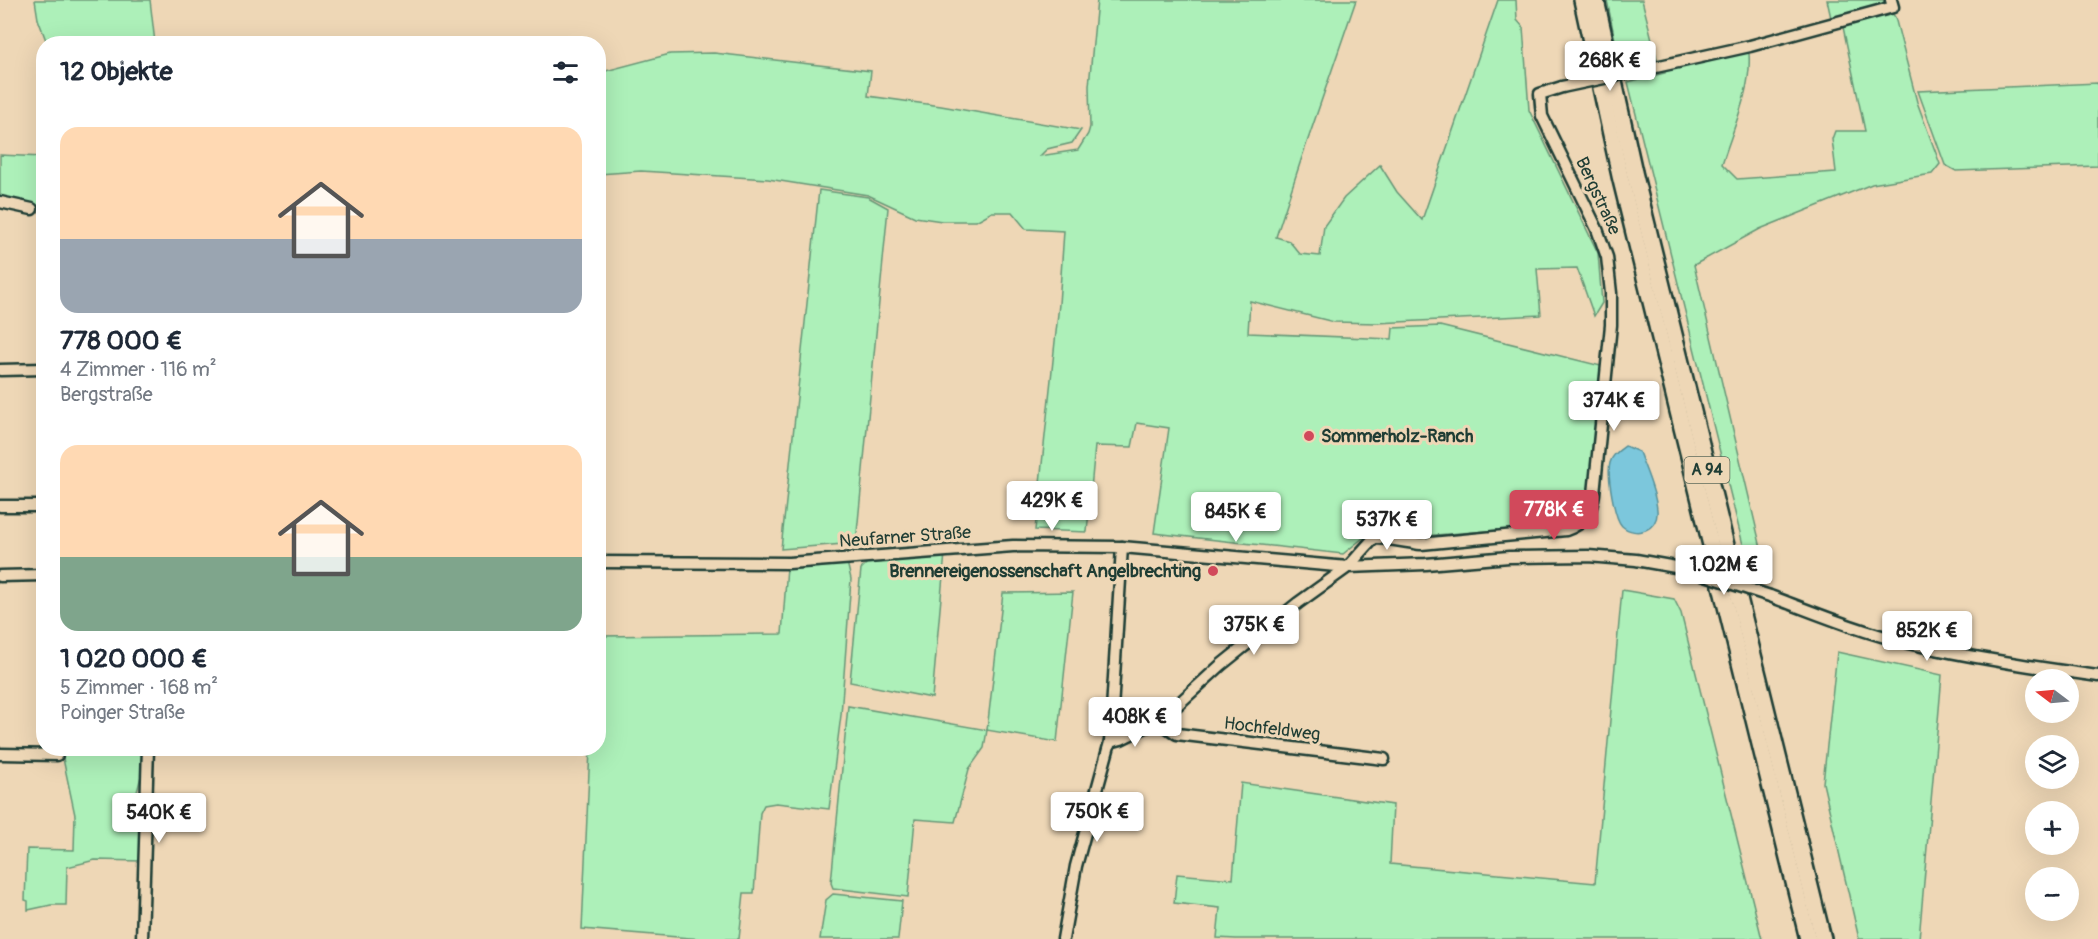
<!DOCTYPE html>
<html lang="de">
<head>
<meta charset="utf-8">
<style>
  body { margin:0; font-family:Pangolin,sans-serif; background:#f2f2f3; color:#1f2937; height:100vh; display:flex; flex-direction:column; font-size:22px; white-space:nowrap }
  * { box-sizing:border-box; margin:0 }
  p { font-size:20px; color:#747a83 }
  .icon { flex:none; width:33px; height:33px; fill:none; stroke:currentColor; stroke-width:2; stroke-linecap:round; stroke-linejoin:round }
  .map { position:relative; flex:1; overflow:hidden }
  .drawer { position:absolute; left:36px; top:36px; width:570px; height:720px; display:flex; flex-direction:column; background:#fff; border-radius:24px; box-shadow:0 6px 24px #0002 }
  .drawer>* { flex:none }
  .needle { width:39px; rotate:286deg }
  .controls { position:absolute; left:2025px; top:669px; display:grid; gap:12px }
  .controls a { display:grid; place-items:center; width:54px; height:54px; border-radius:50%; background:#fff; box-shadow:0 6px 24px #0002; font-size:30px }
  .price { position:absolute; translate:-50% -51px; padding:0 14px; border-radius:6px; background:#fff; color:#222; font-size:20px; line-height:39px; filter:drop-shadow(0 2px 3px #0008) }
  .price::after { content:''; position:absolute; left:50%; top:36px; width:18px; height:14px; margin-left:-9px; background:inherit; clip-path:polygon(0 0,100% 0,50% 100%) }
  .price.selected { background:#d1495b; color:#fff }
  ul { padding:0; list-style:none }
  li { display:grid; align-content:center; gap:12px; height:318px; padding:0 24px }
  li span { display:grid; place-items:center; height:186px; border-radius:18px; color:#555 }
  li>.icon { margin-inline-start:auto }
  span .icon { width:108px; height:108px; fill:#fffc; stroke-width:1 }
  li b { font-size:26px }
  h2 { display:flex; justify-content:space-between; align-items:center; height:72px; padding:0 24px; font-size:26px }
  .map>svg:first-child { display:block }
  .green { fill:#adf0b9; stroke:#669676; stroke-width:1.5 }
  .water { fill:#7cc7dc; stroke:#579099; stroke-width:1.5 }
  .lines { fill:none; stroke-linecap:round; stroke-linejoin:round }
  .minor-casing { stroke:#1f3d34; stroke-width:15 }
  .highway-casing { stroke:#1f3d34; stroke-width:20 }
  .minor { stroke:#eed7b6; stroke-width:10 }
  .highway { stroke:#eed7b6; stroke-width:15 }
  .minor-bridge-casing { stroke:#1f3d34; stroke-width:15; stroke-linecap:butt }
  .minor-bridge { stroke:#eed7b6; stroke-width:10 }
  .poi-dot { fill:#d1495b; stroke:#eed7b6; stroke-width:2 }
  .labels { text-anchor:middle; dominant-baseline:central; stroke-width:6; stroke-linejoin:round; paint-order:stroke }
  .shield { fill:#eed7b6; stroke:#5d6b5b; stroke-width:1.5 }
  .shield-label { font-size:16px; font-weight:bold; fill:#1f3d34 }
  .street-label { font-size:18px; fill:#1f3d34; stroke:#eed7b6 }
  .poi-label { font-size:18px; font-weight:bold; fill:#1f3d34; stroke:#eed7b6; text-anchor:start }
</style>
</head>
<body>
<div class="map">
<svg width="2098" height="939" viewBox="0 0 2098 939">
  <rect width="100%" height="100%" fill="#eed7b6"/>
  <filter id="ink" filterUnits="userSpaceOnUse"><feTurbulence type="fractalNoise" baseFrequency=".0167" numOctaves="2"/><feDisplacementMap in="SourceGraphic" scale="12" xChannelSelector="R" yChannelSelector="G"/><feConvolveMatrix kernelMatrix="1 2 1 2 8 2 1 2 1" color-interpolation-filters="sRGB"/></filter>
  <g filter="url(#ink)">
    <g class="green">
      <path d="M 35,0 L 150,0 L 155,43 L 47,43 L 38,19 Z"/>
      <path d="M 1097,0 L 1356,0 L 1302,157 L 1276,237 L 1289,241 L 1300,254 L 1320,256 L 1324,226 L 1344,198 L 1380,165 L 1397,192 L 1422,220 L 1498,0 L 1516,0 L 1517,20 L 1523,27 L 1529,110 L 1598,253 L 1602,303 L 1594,316 L 1577,268 L 1537,269 L 1541,315 L 1377,323 L 1334,322 L 1250,301 L 1248,333 L 1392,339 L 1393,328 L 1440,326 L 1601,366 L 1591,500 C 1585,513 1578,518 1566,525 L 1422,536 L 1401,535 L 1380,530 L 1368,534 L 1343,554 L 1154,533 L 1169,428 L 1137,423 L 1132,447 L 1095,446 L 1087,532 L 1035,530 L 1059,304 L 1064,231 L 1026,229 L 1012,212 L 992,212 L 976,221 L 942,221 L 915,217 L 868,195 L 768,179 L 641,171 L 599,174 L 598,73 L 670,54 L 714,53 L 871,71 L 868,96 L 941,106 L 1081,130 L 1072,143 L 1047,149 L 1040,156 L 1078,150 L 1088,134 L 1090,127 L 1089,86 Z"/>
      <path d="M 1607,0 L 1642,0 L 1657,59 L 1620,66 Z"/>
      <path d="M 1827,0 L 1884,0 L 1882,7 L 1867,13 L 1831,18 Z"/>
      <path d="M 1890,11 L 1895,17 L 1917,102 L 1940,164 L 1932,174 L 1872,184 L 1760,229 L 1694,265 L 1765,565 L 1750,573 L 1628,82 L 1665,73 L 1665,68 L 1742,49 L 1749,54 C 1752,89 1732,131 1722,164 L 1737,179 L 1836,172 L 1832,139 L 1835,131 L 1865,131 L 1843,27 L 1838,26 Z"/>
      <path d="M 2098,83 L 2098,166 L 1956,171 L 1945,165 L 1918,91 Z"/>
      <path d="M 0,155 L 43,157 L 43,207 L 0,198 Z"/>
      <path d="M 819,190 L 868,197 L 888,208 L 856,543 L 781,549 Z"/>
      <path d="M 945,553 L 932,698 L 850,682 L 861,569 L 870,560 Z"/>
      <path d="M 847,562 L 851,579 L 841,715 L 829,809 L 776,803 L 764,805 L 760,813 L 754,893 L 744,893 L 739,939 L 702,939 L 582,929 L 590,749 L 598,748 L 599,636 L 782,634 L 787,567 Z"/>
      <path d="M 1622,590 L 1674,599 L 1681,613 L 1762,939 L 1236,939 L 1217,938 L 1220,908 L 1174,903 L 1177,874 L 1233,879 L 1241,783 L 1393,805 L 1390,864 L 1595,883 Z"/>
      <path d="M 1073,592 L 1057,742 L 987,730 L 984,748 L 969,769 L 955,822 L 915,819 L 908,897 L 833,888 L 831,883 L 848,706 L 987,730 L 1003,593 Z"/>
      <path d="M 1837,652 L 1942,675 L 1919,939 L 1859,939 L 1823,783 Z"/>
      <path d="M 61,749 L 145,749 L 143,752 L 142,772 L 136,796 L 141,827 L 141,861 L 95,860 L 67,867 L 66,905 L 51,905 L 28,910 L 28,901 L 25,900 L 27,849 L 74,850 L 75,815 Z"/>
      <path d="M 833,894 L 902,901 L 898,939 L 820,939 L 826,900 Z"/>
    </g>
    <path class="water" d="M 1625,446 L 1639,452 C 1645,469 1656,492 1657,510 C 1659,530 1636,538 1622,526 C 1614,518 1607,474 1610,463 C 1612,455 1619,451 1625,446 Z"/>
    <g class="lines">
      <defs>
        <g id="minor">
          <path d="M 1651,68 L 1750,46 L 1893,7 L 1891,0"/>
          <path d="M 0,202 L 32,209"/>
          <path d="M 0,370 L 44,369"/>
          <path d="M 0,506 L 44,506"/>
          <path d="M 598,562 L 789,563 L 1013,546 L 1122,547 L 1348,567 L 1426,564 L 1509,557 L 1588,556 L 1636,560 L 1687,569"/>
          <path d="M 0,576 L 44,575"/>
          <path d="M 1770,596 C 1815,613 1861,632 1908,643 C 1971,658 2035,667 2098,676"/>
          <path d="M 1162,719 L 1167,727 L 1177,734 L 1384,759"/>
          <path d="M 1110,742 L 1121,739 L 1162,719 L 1221,665 L 1298,603 L 1348,567 L 1374,538 C 1390,538 1405,542 1421,544 L 1566,530 C 1585,523 1591,514 1594,494 L 1611,325 L 1611,293 L 1607,257 L 1597,229 L 1542,116 L 1540,94 L 1562,87"/>
          <path d="M 0,754 L 57,755"/>
          <path d="M 142,939 L 148,748"/>
          <path d="M 1063,939 L 1076,866 L 1110,742 L 1122,547"/>
        </g>
        <g id="highway">
          <path d="M 1582,0 L 1620,176 L 1808,939"/>
          <path d="M 1596,0 L 1634,172 L 1823,939"/>
        </g>
      </defs>
      <use href="#minor" class="minor-casing"/>
      <use href="#highway" class="highway-casing"/>
      <use href="#minor" class="minor"/>
      <use href="#highway" class="highway"/>
      <defs>
        <g id="minor-bridge">
          <path d="M 1562,87 L 1651,68"/>
          <path d="M 1687,569 L 1770,596"/>
        </g>
      </defs>
      <use href="#minor-bridge" class="minor-bridge-casing"/>
      <use href="#minor-bridge" class="minor-bridge"/>
    </g>
  </g>
  <g class="poi-dot">
    <circle cx="1309" cy="436" r="6"/>
    <circle cx="1213" cy="571" r="6"/>
  </g>
  <g class="labels">
    <rect class="shield" x="1684.5" y="457" width="45" height="26" rx="4.5"/>
    <g class="shield-label">
      <text x="1707" y="470">A 94</text>
    </g>
    <g class="street-label">
      <text transform="translate(1598 196) rotate(65)">Bergstraße</text>
      <text transform="translate(905 537) rotate(-4)">Neufarner Straße</text>
      <text transform="translate(1272 729) rotate(7)">Hochfeldweg</text>
    </g>
    <g class="poi-label">
      <text x="1321" y="436">Sommerholz-Ranch</text>
      <text x="1201" y="571" text-anchor="end">Brennereigenossenschaft Angelbrechting</text>
    </g>
  </g>
</svg>
<div class="controls">
<a><svg class="needle" viewBox="-14 -14 28 28"><path d="M0-13l5 13h-10z" fill="#e53935"/><path d="M0 13l5-13h-10z" fill="#747a83"/></svg></a>
<a><svg class="icon" aria-label="layers" viewBox="0 0 24 24"><path d="M12 4l9 5-9 5-9-5zM3 14l9 5 9-5"/></svg></a>
<a>+</a>
<a>−</a>
</div>
<b class="price" style="left:1610px;top:92px">268K €</b>
<b class="price" style="left:1614px;top:432px">374K €</b>
<b class="price" style="left:1052px;top:532px">429K €</b>
<b class="price selected" style="left:1554px;top:541px">778K €</b>
<b class="price" style="left:1236px;top:543px">845K €</b>
<b class="price" style="left:1387px;top:551px">537K €</b>
<b class="price" style="left:1724px;top:596px">1.02M €</b>
<b class="price" style="left:1254px;top:656px">375K €</b>
<b class="price" style="left:1927px;top:662px">852K €</b>
<b class="price" style="left:1135px;top:748px">408K €</b>
<b class="price" style="left:1097px;top:843px">750K €</b>
<b class="price" style="left:159px;top:844px">540K €</b>
<section class="drawer">
<h2>12 Objekte<svg class="icon" aria-label="filters" viewBox="0 0 24 24"><path d="M4 7h16M4 17h16"/><circle cx="9" cy="7" r="2"/><circle cx="15" cy="17" r="2"/></svg></h2>
<ul>
<li><span style="background:linear-gradient(#ffd9b3 60%,#9aa5b1 0)"><svg class="icon" aria-label="home" viewBox="0 0 24 24"><path d="M3 11l9-7 9 7M6 9v11h12V9"/></svg></span><div><b>778 000 €</b><p>4 Zimmer · 116 m²</p><p>Bergstraße</p></div></li>
<li><span style="background:linear-gradient(#ffd9b3 60%,#7fa58c 0)"><svg class="icon" aria-label="home" viewBox="0 0 24 24"><path d="M3 11l9-7 9 7M6 9v11h12V9"/></svg></span><div><b>1 020 000 €</b><p>5 Zimmer · 168 m²</p><p>Poinger Straße</p></div></li>
</ul>
</section>
</div>
</body>
</html>
